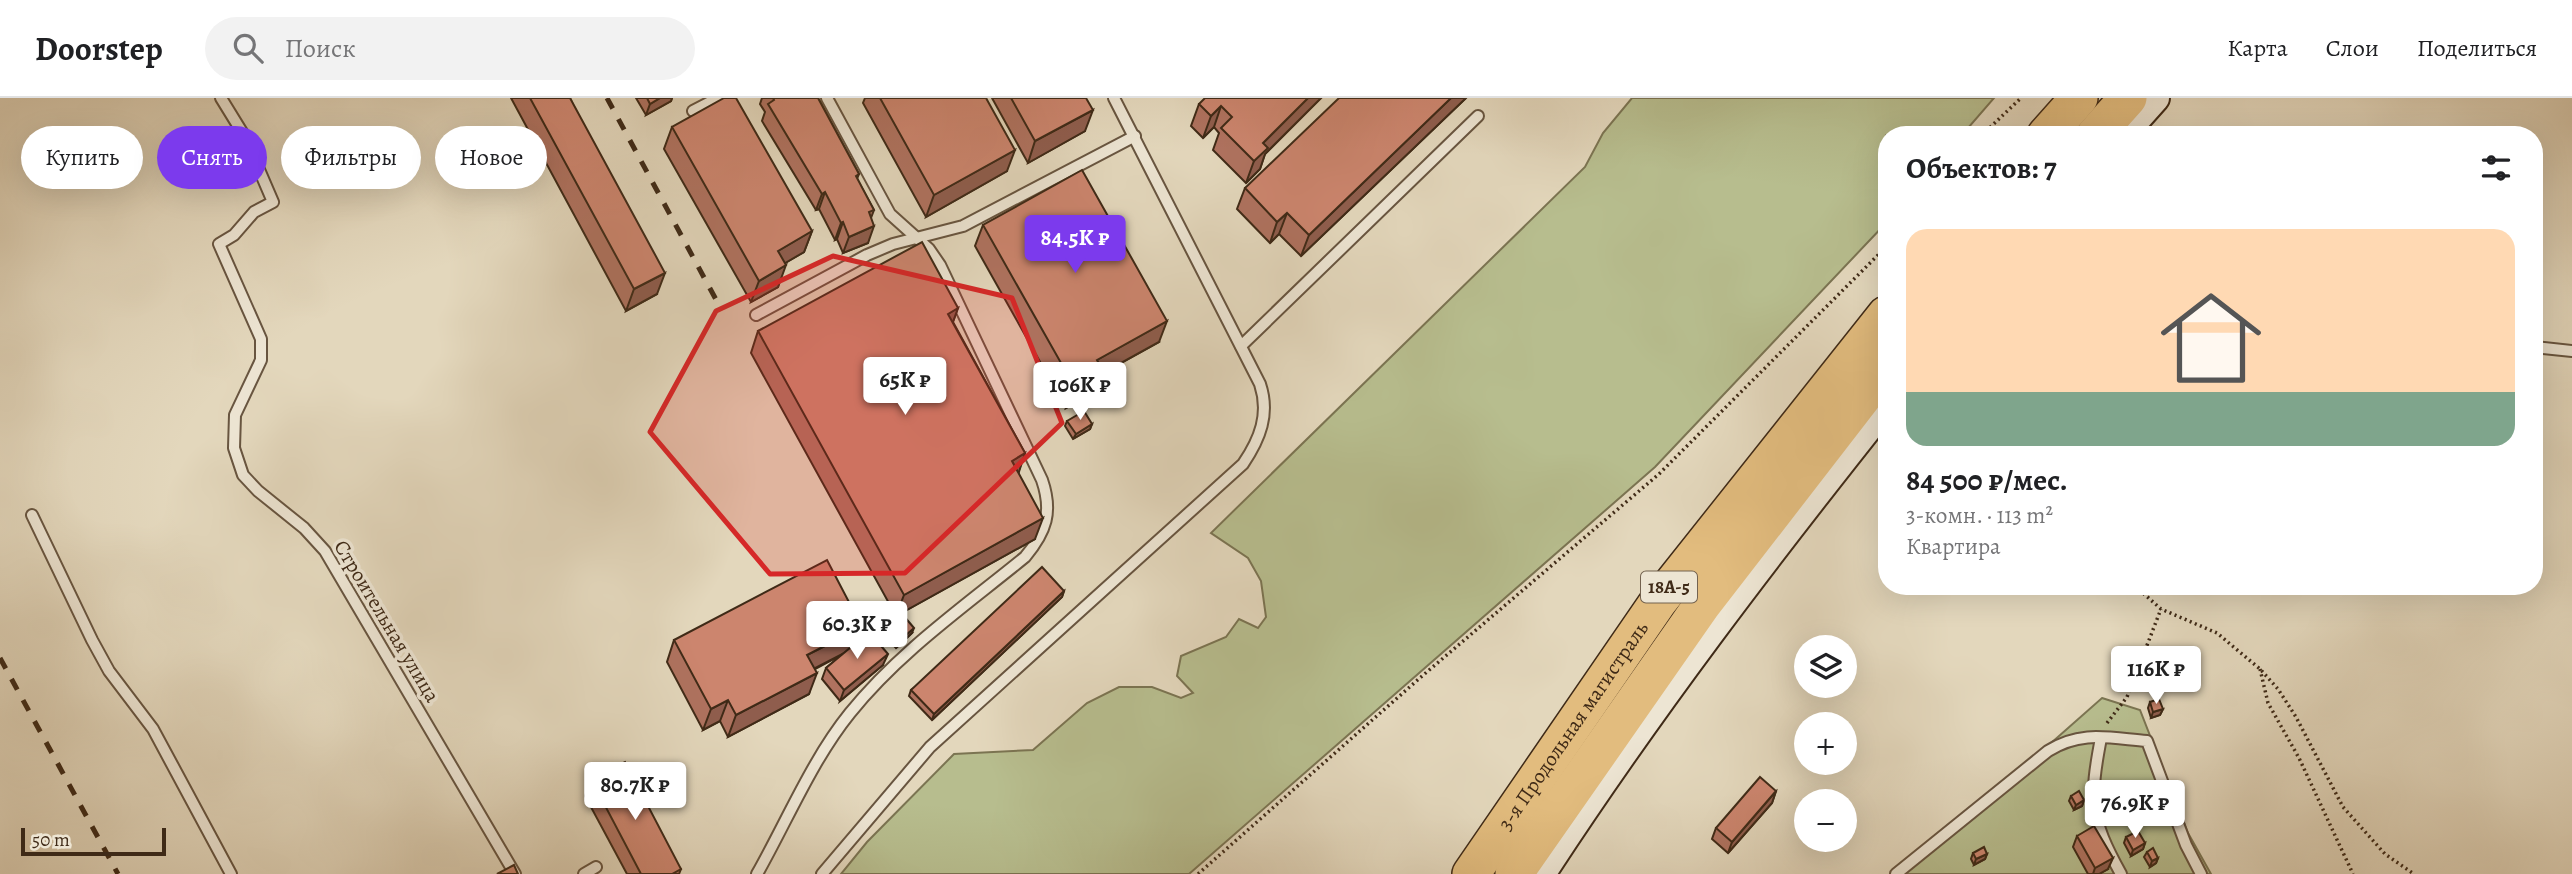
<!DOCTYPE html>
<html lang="ru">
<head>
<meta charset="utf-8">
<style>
  body { margin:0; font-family:Alegreya,serif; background:#f2f2f2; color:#202124; height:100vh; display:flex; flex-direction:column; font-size:26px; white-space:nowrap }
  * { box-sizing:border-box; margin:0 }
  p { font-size:23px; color:#757577 }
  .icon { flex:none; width:38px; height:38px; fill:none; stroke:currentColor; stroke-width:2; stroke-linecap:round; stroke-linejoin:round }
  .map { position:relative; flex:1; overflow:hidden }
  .panel { position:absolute; left:1878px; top:28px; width:665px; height:469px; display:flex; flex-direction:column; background:#fff; border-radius:28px; box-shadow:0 7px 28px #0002 }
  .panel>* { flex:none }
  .top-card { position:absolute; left:21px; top:28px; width:665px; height:63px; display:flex; gap:14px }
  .controls { position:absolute; left:1794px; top:537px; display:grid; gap:14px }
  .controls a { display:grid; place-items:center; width:63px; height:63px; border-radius:50%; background:#fff; box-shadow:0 7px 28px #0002; font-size:35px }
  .scale { position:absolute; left:21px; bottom:18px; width:145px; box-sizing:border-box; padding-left:7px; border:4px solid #3f2a17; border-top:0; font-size:19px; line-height:24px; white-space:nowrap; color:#3f2a17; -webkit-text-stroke:5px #ede5d3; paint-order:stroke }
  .price { position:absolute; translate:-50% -60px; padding:0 16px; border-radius:7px; background:#fff; color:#222; font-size:23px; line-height:46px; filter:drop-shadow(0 2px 4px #0008) }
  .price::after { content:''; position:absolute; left:50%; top:42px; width:21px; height:16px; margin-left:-10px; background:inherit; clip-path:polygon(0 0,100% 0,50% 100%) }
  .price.active { background:#7c3aed; color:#fff }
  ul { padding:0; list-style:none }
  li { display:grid; align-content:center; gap:14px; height:371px; padding:0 28px }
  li+li { border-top:2px solid #e0e0e0 }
  li span { display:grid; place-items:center; height:217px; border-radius:21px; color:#555 }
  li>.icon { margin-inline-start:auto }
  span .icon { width:126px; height:126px; fill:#fffc; stroke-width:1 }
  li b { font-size:30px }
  h2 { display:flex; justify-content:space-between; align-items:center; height:84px; padding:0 28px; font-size:30px }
  .pill { padding:0 24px; border-radius:32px; background:#fff; box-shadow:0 7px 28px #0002; font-size:24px; line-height:63px }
  .pill.active { background:#7c3aed; color:#fff }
  header { display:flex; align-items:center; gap:42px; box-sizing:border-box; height:98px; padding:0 35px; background:#fff; border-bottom:2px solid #e0e0e0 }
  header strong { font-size:33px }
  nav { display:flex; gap:38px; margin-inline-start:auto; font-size:24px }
  .search { width:490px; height:63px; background:#f2f2f2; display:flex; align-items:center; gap:18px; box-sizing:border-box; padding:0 24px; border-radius:38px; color:#757577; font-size:26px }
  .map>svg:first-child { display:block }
  .green { fill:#b7bd8e; stroke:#7b7452; stroke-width:2 }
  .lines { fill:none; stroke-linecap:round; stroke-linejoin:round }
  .lane-casing { stroke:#685540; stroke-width:14 }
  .secondary-casing { stroke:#3f2a17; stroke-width:32 }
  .highway-casing { stroke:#3f2a17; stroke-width:40 }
  .path { stroke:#3f2a17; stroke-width:3.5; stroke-dasharray:2 3.5; stroke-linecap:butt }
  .lane { stroke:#ede5d3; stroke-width:10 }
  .secondary { stroke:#ede5d3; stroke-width:28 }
  .highway { stroke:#e2bc7e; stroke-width:37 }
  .rail { stroke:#3f2a17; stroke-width:5; stroke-dasharray:12 12; stroke-linecap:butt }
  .wall { fill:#af725f; stroke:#3f2a17; stroke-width:2 }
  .shaded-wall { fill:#8f5d4d; stroke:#3f2a17; stroke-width:2 }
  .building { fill:#cc856e; stroke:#3f2a17; stroke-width:2 }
  .marked { fill:#d62828; fill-opacity:0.2; stroke:#d62828; stroke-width:5; stroke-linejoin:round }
  .labels { text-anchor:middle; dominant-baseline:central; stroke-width:7; stroke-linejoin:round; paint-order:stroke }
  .shield { fill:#ede5d3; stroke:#73624f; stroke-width:2 }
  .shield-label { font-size:19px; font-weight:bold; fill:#3f2a17 }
  .street-label { font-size:21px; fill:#3f2a17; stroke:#ede5d3 }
</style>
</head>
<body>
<header>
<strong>Doorstep</strong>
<div class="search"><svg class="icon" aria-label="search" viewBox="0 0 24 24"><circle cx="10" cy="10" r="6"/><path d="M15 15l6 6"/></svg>Поиск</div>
<nav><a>Карта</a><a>Слои</a><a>Поделиться</a></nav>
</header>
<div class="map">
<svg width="2572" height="776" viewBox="0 0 2572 776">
  <rect width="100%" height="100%" fill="#e3d7bc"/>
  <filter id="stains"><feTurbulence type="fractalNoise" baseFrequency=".00286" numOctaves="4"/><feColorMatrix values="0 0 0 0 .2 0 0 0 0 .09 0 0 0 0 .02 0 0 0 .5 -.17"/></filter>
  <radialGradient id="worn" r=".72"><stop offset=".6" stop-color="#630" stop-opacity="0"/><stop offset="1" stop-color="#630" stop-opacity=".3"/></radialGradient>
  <g class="green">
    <path d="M 1632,0 L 1994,0 L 1962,37 L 1886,37 L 1886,125 L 1655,369 L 1189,776 L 841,776 L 867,744 L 954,656 L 1033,652 L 1087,605 L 1119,589 L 1152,589 L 1181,600 L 1193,595 L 1177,578 L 1181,558 L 1226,539 L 1239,521 L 1258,530 L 1266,519 L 1261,483 L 1248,460 L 1211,435 L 1585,69 L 1603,35 Z"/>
    <path d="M 2102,600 L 2140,612 L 2188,735 L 2211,776 L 1903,776 Z"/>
  </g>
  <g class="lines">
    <defs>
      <g id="lane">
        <path d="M 221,0 L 245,39 L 273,104 L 254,114 L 234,137 L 219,146 L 261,241 L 261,262 L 235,317 L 234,350 L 243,377 L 258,393 L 304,430 L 325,453 L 515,776"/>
        <path d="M 693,13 L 718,0"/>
        <path d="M 756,217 L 867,157 L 893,146 L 963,128 L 1135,38"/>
        <path d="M 1241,248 L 1478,18"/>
        <path d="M 2534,249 L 2572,253"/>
        <path d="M 32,417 L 92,542 L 109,573 L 153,631 L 231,776"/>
        <path d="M 2101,640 C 2089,702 2090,720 2121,776"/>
        <path d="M 584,776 L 596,769"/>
        <path d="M 757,776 C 787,723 812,662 850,615 C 899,554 965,508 1025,459 C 1046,434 1053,414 1042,382 L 940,167 L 929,151 L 890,116 L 827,0"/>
        <path d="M 822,776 L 930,649 L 1243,366 C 1260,341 1270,316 1260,286 L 1114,0"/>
        <path d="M 1896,776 L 2048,653 C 2081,632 2109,640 2147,643 L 2186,747 L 2201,776"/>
      </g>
      <g id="secondary">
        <path d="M 2122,37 L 2155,0"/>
        <path d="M 1541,776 C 1647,613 1765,459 1886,307"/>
      </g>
      <g id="highway">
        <path d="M 2046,37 L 2079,0"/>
        <path d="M 2095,37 L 2128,0"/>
        <path id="s1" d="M 1471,776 L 1658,504 L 1886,217"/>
        <path d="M 1514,776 L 1702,507 L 1886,269"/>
      </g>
    </defs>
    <use href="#lane" class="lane-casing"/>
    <use href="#secondary" class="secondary-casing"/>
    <use href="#highway" class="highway-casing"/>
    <g class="path">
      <path d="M 1982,37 L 2021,0"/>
      <path d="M 2135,488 L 2161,511 L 2217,535 L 2260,571 L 2278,591 L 2296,619 L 2343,709 L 2385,756 L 2414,776"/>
      <path d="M 2260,571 L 2268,605 L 2299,660 L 2353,776"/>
      <path d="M 2107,625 L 2127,599 L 2161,511"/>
      <path d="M 1198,776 L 1421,579 L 1659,376 L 1886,149"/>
    </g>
    <use href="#lane" class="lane"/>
    <use href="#secondary" class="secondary"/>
    <use href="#highway" class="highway"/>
    <g class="rail">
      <path d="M 607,0 L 720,209"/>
      <path d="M 0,560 L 118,776"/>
    </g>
  </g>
  <g class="wall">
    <path d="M 511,0 L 570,0 L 657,196 L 626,213 Z"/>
    <path d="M 636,0 L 672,0 L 671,3 L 646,17 Z"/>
    <path d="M 762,0 L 818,0 L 859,76 L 857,81 L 874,112 L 871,120 L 868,145 L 843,155 L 837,141 L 835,142 L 819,111 L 816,112 L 762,23 L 765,14 L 760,6 Z"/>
    <path d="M 865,0 L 986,0 L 1007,73 L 926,119 L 863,5 Z"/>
    <path d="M 992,0 L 1086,0 L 1085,33 L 1028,65 Z"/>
    <path d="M 1321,0 L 1265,56 L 1260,71 L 1246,85 L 1213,52 L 1219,35 L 1214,29 L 1203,40 L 1191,28 L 1199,6 Z"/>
    <path d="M 1466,0 L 1301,158 L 1279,136 L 1270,145 L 1237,111 L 1245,90 Z"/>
    <path d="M 672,29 L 812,133 L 804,154 L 785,165 L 778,189 L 751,204 L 664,51 Z"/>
    <path d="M 983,127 L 1159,244 L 1101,276 L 1095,293 L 1066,310 L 975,148 Z"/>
    <path d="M 958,210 L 953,224 L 1025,355 L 1018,375 L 1035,441 L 896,518 L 751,255 L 758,233 Z"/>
    <path d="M 1067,323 L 1092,326 L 1090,331 L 1073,341 L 1065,328 Z"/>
    <path d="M 1064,493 L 1062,499 L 932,622 L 909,598 L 911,592 Z"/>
    <path d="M 862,529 L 855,546 L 883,567 L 840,603 L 822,581 L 826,570 L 843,556 L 815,571 L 809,596 L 728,639 L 720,623 L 703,632 L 667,564 L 674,542 Z"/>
    <path d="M 887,532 L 912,535 L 896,550 L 885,538 Z"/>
    <path d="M 2150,604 L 2163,611 L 2160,617 L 2151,620 L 2148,610 Z"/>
    <path d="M 591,681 L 681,771 L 679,776 L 627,776 L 585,698 Z"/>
    <path d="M 1776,693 L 1772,705 L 1728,755 L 1712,741 L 1716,730 Z"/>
    <path d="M 2071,698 L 2084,702 L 2082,708 L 2074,712 L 2069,703 Z"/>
    <path d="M 2077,738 L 2108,771 L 2099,776 L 2088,776 L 2073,749 Z"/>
    <path d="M 2126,739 L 2145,745 L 2143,751 L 2131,758 L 2124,745 Z"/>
    <path d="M 2147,754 L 2158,760 L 2156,765 L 2150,769 L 2144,759 Z"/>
    <path d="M 1973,755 L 1987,756 L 1985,761 L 1974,767 L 1971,761 Z"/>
  </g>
  <g class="shaded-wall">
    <path d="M 660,0 L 672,0 L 671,3 L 646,17 L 650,6 Z"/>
    <path d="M 1308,0 L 1321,0 L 1265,56 L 1260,71 L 1246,85 L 1254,63 L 1263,45 Z"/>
    <path d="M 1451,0 L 1466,0 L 1301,158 L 1309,137 Z"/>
    <path d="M 1221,8 L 1214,29 L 1203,40 L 1211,18 Z"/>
    <path d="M 1093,12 L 1085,33 L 1028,65 L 1035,43 Z"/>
    <path d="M 1015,52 L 1007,73 L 926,119 L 934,97 Z"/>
    <path d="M 825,94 L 819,111 L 816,112 L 822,96 Z"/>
    <path d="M 1287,115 L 1279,136 L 1270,145 L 1277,124 Z"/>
    <path d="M 843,124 L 837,141 L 835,142 L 841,125 Z"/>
    <path d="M 874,128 L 868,145 L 843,155 L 849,139 Z"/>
    <path d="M 812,133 L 804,154 L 770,174 L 778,153 Z"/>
    <path d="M 786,167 L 778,189 L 751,204 L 759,183 Z"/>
    <path d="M 665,175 L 657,196 L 626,213 L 634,191 Z"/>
    <path d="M 958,210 L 950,232 L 948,216 Z"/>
    <path d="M 1167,223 L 1159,244 L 1101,276 L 1095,293 L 1066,310 L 1074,288 L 1097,262 Z"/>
    <path d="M 1092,326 L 1090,331 L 1073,341 L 1076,336 Z"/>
    <path d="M 1025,355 L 1018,377 L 1012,363 Z"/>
    <path d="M 1043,420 L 1035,441 L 896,518 L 904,497 Z"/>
    <path d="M 1064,493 L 1062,499 L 932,622 L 934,616 Z"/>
    <path d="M 862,529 L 854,550 L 800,578 L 807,557 Z"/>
    <path d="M 914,530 L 912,535 L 896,550 L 898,544 Z"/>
    <path d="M 888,556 L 883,567 L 840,603 L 844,592 Z"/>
    <path d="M 817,575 L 809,596 L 728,639 L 736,617 Z"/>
    <path d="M 728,602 L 720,623 L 703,632 L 711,611 Z"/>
    <path d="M 2163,611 L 2160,617 L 2151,620 L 2153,614 Z"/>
    <path d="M 1776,693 L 1772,705 L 1728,755 L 1732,744 Z"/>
    <path d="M 2084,702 L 2082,708 L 2074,712 L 2076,707 Z"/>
    <path d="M 2145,745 L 2143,751 L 2131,758 L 2133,752 Z"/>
    <path d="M 1987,756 L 1985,761 L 1974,767 L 1976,761 Z"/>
    <path d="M 2113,760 L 2108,771 L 2099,776 L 2093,776 L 2095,770 Z"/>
    <path d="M 2158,760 L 2156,765 L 2150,769 L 2152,763 Z"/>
  </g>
  <g class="building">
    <path d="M 530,0 L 570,0 L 665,175 L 634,191 Z"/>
    <path d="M 647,0 L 660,0 L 650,6 Z"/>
    <path d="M 724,0 L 736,0 L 812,133 L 778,153 L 786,167 L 759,183 L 672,29 Z"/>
    <path d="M 773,0 L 818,0 L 859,76 L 856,78 L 874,112 L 869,114 L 874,128 L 849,139 L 843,124 L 841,125 L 825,94 L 822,96 L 768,6 L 774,2 Z"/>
    <path d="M 880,0 L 986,0 L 1015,52 L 934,97 Z"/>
    <path d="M 1011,0 L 1086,0 L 1093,12 L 1035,43 Z"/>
    <path d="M 1205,0 L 1308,0 L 1263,45 L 1268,50 L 1254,63 L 1221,30 L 1232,19 L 1221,8 L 1211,18 L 1199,6 Z"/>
    <path d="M 1339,0 L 1451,0 L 1309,137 L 1287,115 L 1277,124 L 1245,90 Z"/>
    <path d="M 1082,72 L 1167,223 L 1097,262 L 1103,272 L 1074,288 L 983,127 Z"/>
    <path d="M 922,144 L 958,210 L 948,216 L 1025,355 L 1012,363 L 1043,420 L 904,497 L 758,233 Z"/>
    <path d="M 1084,313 L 1092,326 L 1076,336 L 1067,323 Z"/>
    <path d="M 827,462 L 862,529 L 807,557 L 817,575 L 736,617 L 728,602 L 711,611 L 674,542 Z"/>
    <path d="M 1042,469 L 1064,493 L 934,616 L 911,592 Z"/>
    <path d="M 903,517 L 914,530 L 898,544 L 887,532 Z"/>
    <path d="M 869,534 L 888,556 L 844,592 L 826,570 Z"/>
    <path d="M 2159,601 L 2163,611 L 2153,614 L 2150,604 Z"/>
    <path d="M 625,664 L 681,771 L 672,776 L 641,776 L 591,681 Z"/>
    <path d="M 1760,679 L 1776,693 L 1732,744 L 1716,730 Z"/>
    <path d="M 2079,693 L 2084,702 L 2076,707 L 2071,698 Z"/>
    <path d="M 2094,728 L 2113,760 L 2095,770 L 2077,738 Z"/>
    <path d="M 2138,733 L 2145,745 L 2133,752 L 2126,739 Z"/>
    <path d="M 1984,749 L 1987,756 L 1976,761 L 1973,755 Z"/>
    <path d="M 2153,750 L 2158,760 L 2152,763 L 2147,754 Z"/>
    <path d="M 514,767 L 518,776 L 497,776 Z"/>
  </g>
  <path class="marked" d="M 833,158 L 1012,200 L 1062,325 L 905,475 L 770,476 L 650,334 L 716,213 Z"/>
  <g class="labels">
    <rect class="shield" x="1641" y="473.5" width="56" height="31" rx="5"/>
    <g class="shield-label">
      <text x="1669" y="489">18А-5</text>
    </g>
    <g class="street-label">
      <text transform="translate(387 523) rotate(59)">Строительная улица</text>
      <text stroke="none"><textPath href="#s1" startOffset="180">3-я Продольная магистраль</textPath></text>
    </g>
  </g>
  <rect width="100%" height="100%" filter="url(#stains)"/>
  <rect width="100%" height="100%" fill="url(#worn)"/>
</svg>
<div class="controls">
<a><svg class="icon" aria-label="layers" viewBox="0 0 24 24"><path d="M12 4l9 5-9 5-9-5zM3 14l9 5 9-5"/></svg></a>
<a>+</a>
<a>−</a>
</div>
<div class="scale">50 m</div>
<b class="price active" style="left:1075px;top:177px">84.5K ₽</b>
<b class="price" style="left:905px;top:319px">65K ₽</b>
<b class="price" style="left:1080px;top:324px">106K ₽</b>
<b class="price" style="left:857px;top:563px">60.3K ₽</b>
<b class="price" style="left:2156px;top:608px">116K ₽</b>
<b class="price" style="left:635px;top:724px">80.7K ₽</b>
<b class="price" style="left:2135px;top:742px">76.9K ₽</b>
<div class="top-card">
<a class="pill">Купить</a>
<a class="pill active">Снять</a>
<a class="pill">Фильтры</a>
<a class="pill">Новое</a>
</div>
<section class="panel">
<h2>Объектов: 7<svg class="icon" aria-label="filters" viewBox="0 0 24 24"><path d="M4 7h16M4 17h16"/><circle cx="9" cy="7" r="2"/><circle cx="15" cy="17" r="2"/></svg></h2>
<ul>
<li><span style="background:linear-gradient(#ffd9b3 75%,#7fa58c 0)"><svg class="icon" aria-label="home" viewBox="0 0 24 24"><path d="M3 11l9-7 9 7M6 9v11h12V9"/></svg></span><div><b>84 500 ₽/мес.</b><p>3-комн. · 113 m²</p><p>Квартира</p></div></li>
</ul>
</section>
</div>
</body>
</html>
